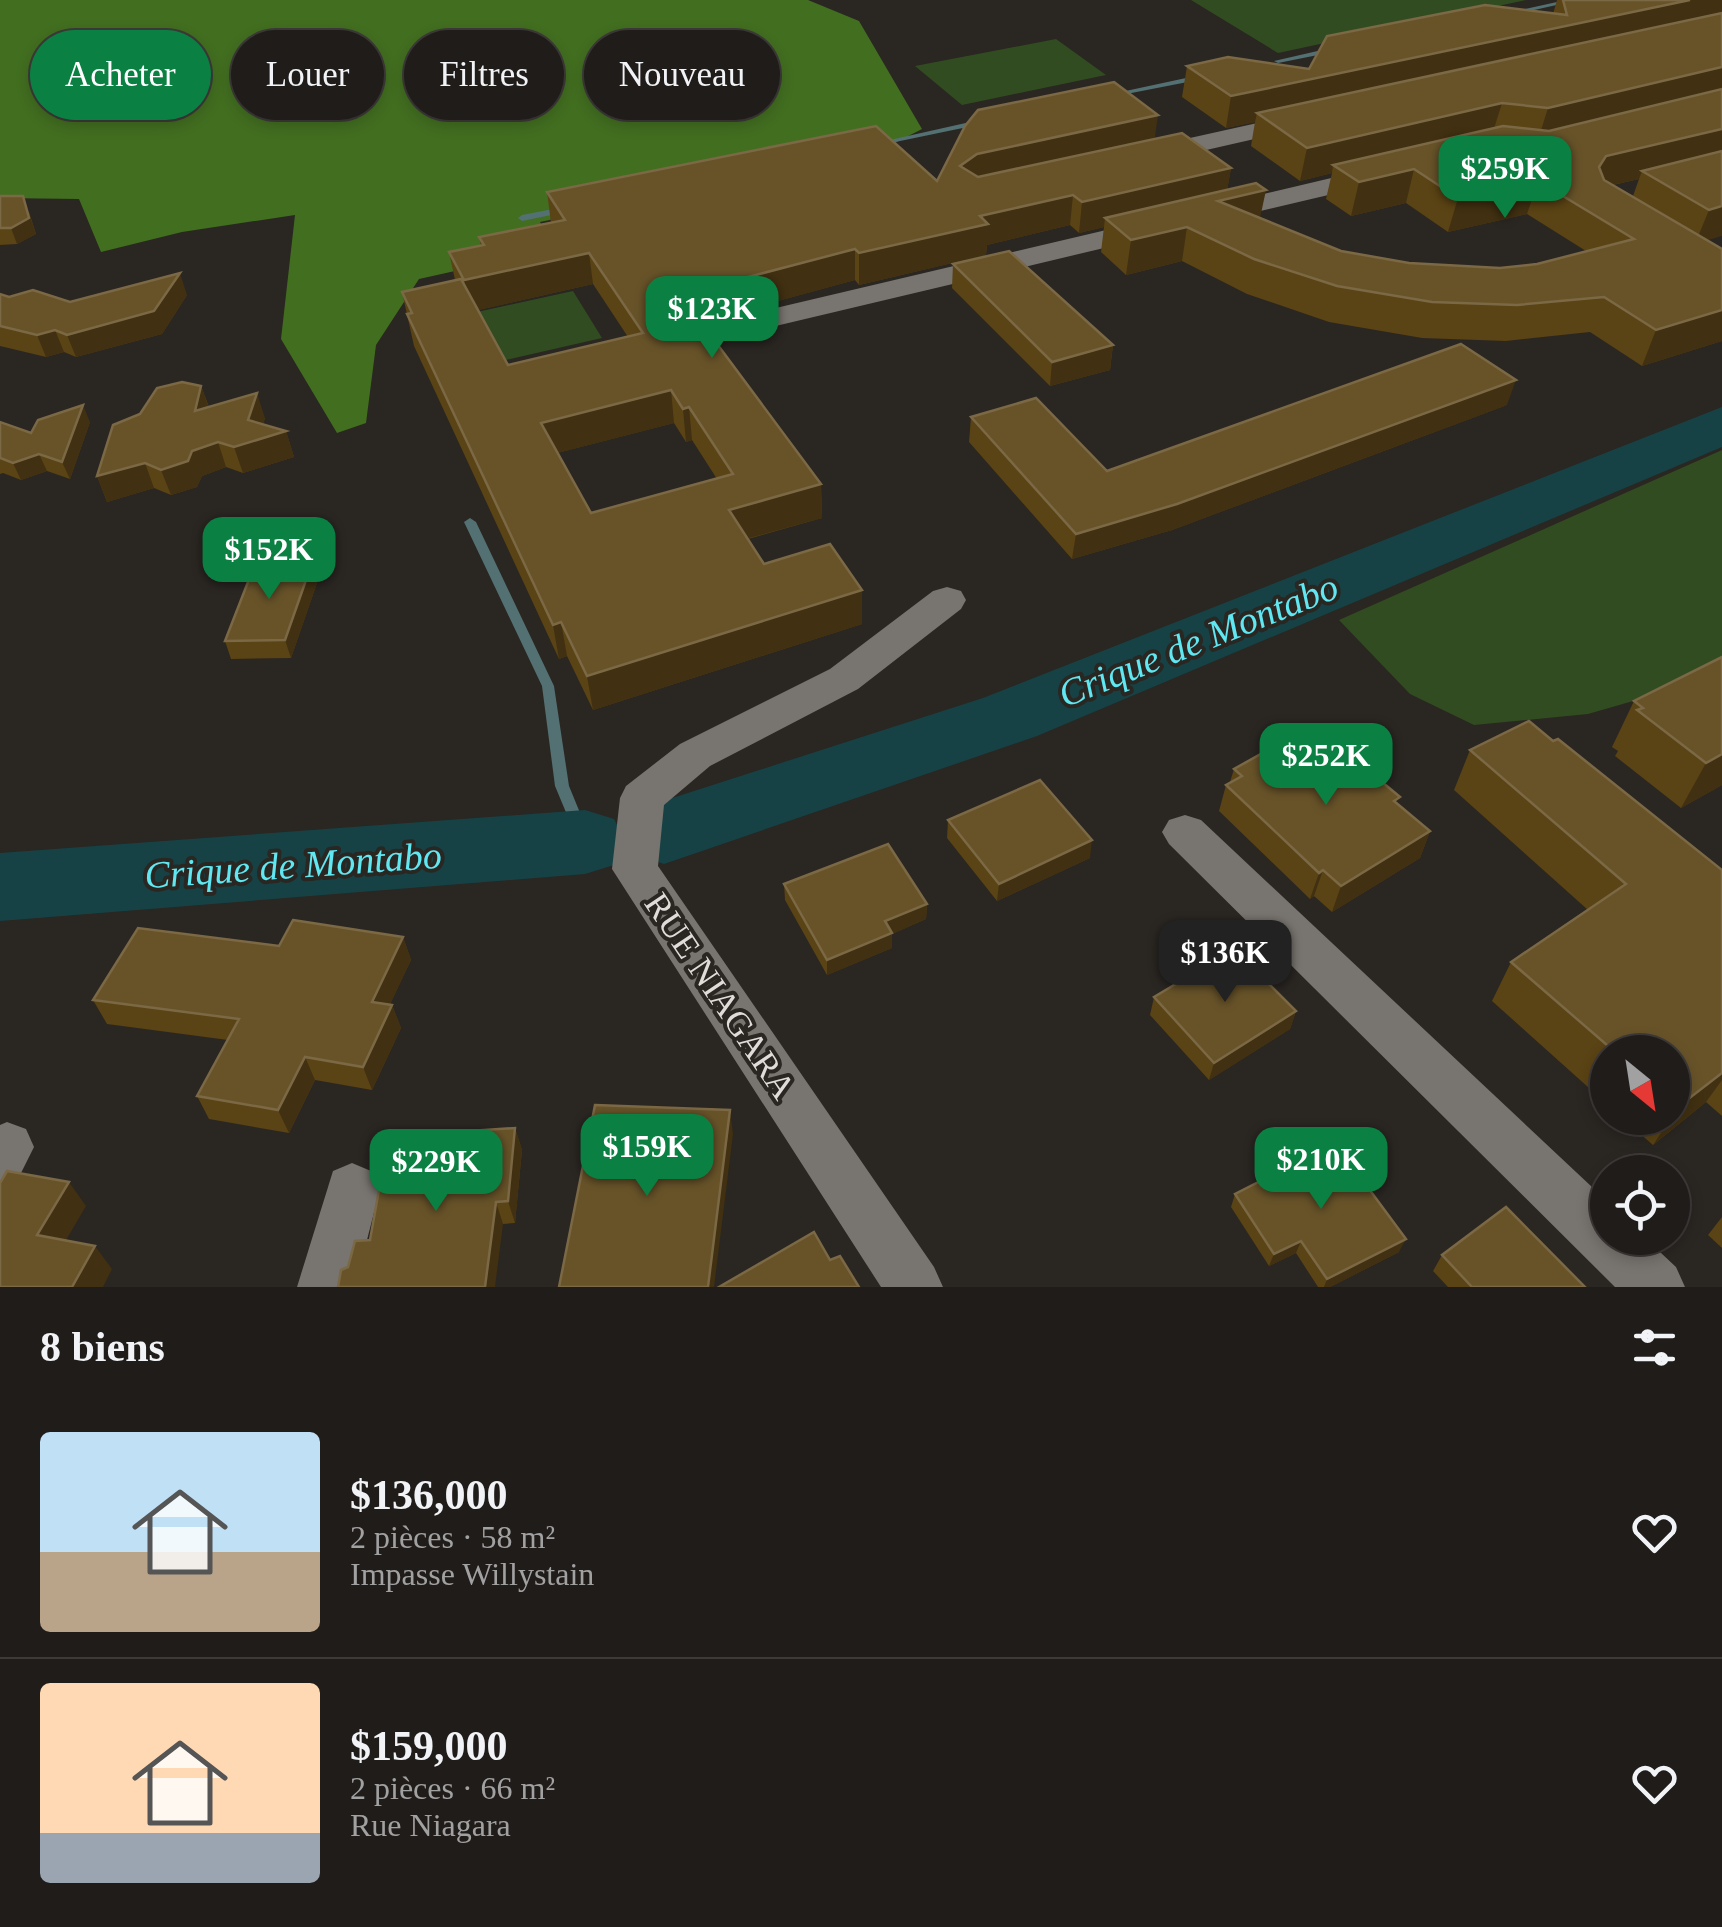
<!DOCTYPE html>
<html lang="fr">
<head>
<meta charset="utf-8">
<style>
  body { margin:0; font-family:"Times New Roman",serif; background:#2d2927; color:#f1f3f6; height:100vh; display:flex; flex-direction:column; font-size:38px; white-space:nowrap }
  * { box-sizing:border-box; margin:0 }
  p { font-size:32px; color:#a2a1a2 }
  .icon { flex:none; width:55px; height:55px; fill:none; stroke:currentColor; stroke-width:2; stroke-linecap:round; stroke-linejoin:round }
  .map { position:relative; height:1287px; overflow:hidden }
  .sheet { display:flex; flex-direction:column; background:#201c1a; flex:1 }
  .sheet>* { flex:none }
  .banner { position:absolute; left:30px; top:30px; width:1000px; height:90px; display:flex; gap:20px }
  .needle { width:65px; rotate:150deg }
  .buttons { position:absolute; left:1590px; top:1035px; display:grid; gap:20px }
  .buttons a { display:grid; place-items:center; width:100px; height:100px; border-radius:50%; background:#201c1a; box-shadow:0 5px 15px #0003,0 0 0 2px #3d3a39; font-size:50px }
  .price { position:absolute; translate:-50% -85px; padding:0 22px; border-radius:20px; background:#0b8043; color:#fff; font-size:32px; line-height:65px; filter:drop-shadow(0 2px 5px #0008) }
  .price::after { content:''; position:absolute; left:50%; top:60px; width:30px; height:22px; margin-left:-15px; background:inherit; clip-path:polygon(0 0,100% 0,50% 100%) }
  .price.on { background:#222; color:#fff }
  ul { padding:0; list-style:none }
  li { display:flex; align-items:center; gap:30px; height:250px; padding:0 40px }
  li+li { border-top:2px solid #3d3a39 }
  li span { display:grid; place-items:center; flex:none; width:280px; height:200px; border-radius:10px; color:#555 }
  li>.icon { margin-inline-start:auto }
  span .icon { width:120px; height:120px; fill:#fffc; stroke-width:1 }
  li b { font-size:42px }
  h2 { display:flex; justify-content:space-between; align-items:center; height:120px; padding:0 40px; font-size:42px }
  .tag { padding:0 35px; border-radius:45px; background:#201c1a; box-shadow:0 5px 15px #0003,0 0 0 2px #3d3a39; font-size:35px; line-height:90px }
  .tag.on { background:#0b8043; color:#fff }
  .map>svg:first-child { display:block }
  .green { fill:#324c21 }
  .forest { fill:#426e20 }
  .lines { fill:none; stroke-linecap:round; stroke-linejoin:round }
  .stream { fill:#537072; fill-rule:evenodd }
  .river { fill:#174245; fill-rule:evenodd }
  .minor { fill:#78746f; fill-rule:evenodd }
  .wall { fill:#5a4314; fill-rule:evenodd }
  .shaded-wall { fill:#413011 }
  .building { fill:#685329; stroke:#7b6845; stroke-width:2.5; fill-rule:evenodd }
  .labels { text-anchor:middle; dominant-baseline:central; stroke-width:8; stroke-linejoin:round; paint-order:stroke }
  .street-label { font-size:35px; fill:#dfdcda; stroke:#2a2622 }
  .water-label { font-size:38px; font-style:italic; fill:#60e8f2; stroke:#2a2622 }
</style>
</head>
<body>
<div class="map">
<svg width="1722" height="1287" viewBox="0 0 1722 1287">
  <rect width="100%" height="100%" fill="#2a2622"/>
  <g class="green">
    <path d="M 1191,0 L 1526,0 L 1278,53 Z"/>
    <path d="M 1056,39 L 1106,75 L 962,105 L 915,66 Z"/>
    <path d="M 573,291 L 602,338 L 501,361 L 477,312 Z"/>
    <path d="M 1722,450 L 1722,669 L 1706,680 L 1588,714 L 1474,725 L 1410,694 L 1339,620 Z"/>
  </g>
  <path class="forest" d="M 0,0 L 808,0 L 859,21 L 922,129 L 877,152 L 540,222 L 554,249 L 419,279 L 376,345 L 366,423 L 337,433 L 281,339 L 295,215 L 182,232 L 101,252 L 79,199 L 0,198 Z"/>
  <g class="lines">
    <g class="stream">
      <path d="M 1566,0 L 1579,0 L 1511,15 L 1507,13 Z"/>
      <path d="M 1335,47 L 1338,47 L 1338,51 L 1278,63 L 1274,61 Z"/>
      <path d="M 1200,75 L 1203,75 L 1203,79 L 1111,97 L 1107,95 Z"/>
      <path d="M 979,120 L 982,120 L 982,124 L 876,146 L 872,144 Z"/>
      <path d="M 563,207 L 566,208 L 566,212 L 522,221 L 518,218 L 522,215 Z"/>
      <path d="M 470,518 L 476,522 L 554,686 L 569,786 L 592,842 L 590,846 L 585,848 L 580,846 L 555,786 L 542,686 L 464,522 Z"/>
    </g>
    <g class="river">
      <path d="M 1722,407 L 1722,447 L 1037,736 L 664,864 L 635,854 L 623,832 L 635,810 L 983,698 Z"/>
      <path d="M 585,810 L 614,819 L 626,842 L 614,865 L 585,874 L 0,921 L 0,853 Z"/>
    </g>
    <g class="minor">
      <path d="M 1303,113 L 1316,121 L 1312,126 L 1145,164 L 1132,156 L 1136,150 Z"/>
      <path d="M 1382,166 L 1392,168 L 1396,174 L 1392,180 L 1210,223 L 1196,215 L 1200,209 Z"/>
      <path d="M 1153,219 L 1163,222 L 1167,228 L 1163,234 L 708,342 L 697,340 L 692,333 L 697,326 L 708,324 Z"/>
      <path d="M 947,587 L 961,591 L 966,600 L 961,609 L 858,689 L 710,766 L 664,805 L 658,866 L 934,1267 L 943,1287 L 881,1287 L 612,869 L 620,798 L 626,786 L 680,744 L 830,669 L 933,591 Z"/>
      <path d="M 1185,815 L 1201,820 L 1608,1202 L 1608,1238 L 1645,1238 L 1676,1267 L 1685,1287 L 1615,1287 L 1169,844 L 1162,832 L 1169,820 Z"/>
      <path d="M 7,1122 L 26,1129 L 34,1147 L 19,1177 L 0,1184 L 0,1125 Z"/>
      <path d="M 352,1163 L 371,1171 L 380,1189 L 355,1287 L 297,1287 L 333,1171 Z"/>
    </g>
  </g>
  <g class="wall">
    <path d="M 1557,0 L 1722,0 L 1708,241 L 1722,249 L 1722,341 L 1642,366 L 1590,332 L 1506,341 L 1422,338 L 1329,322 L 1247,294 L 1182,261 L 1126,275 L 1101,252 L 1104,227 L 1079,233 L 1070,225 L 987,245 L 986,255 L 859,285 L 855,280 L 700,322 L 821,484 L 822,518 L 748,539 L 764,564 L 862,624 L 593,710 L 567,656 L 559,659 L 414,346 L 402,292 L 455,280 L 449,252 L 481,246 L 479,237 L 551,223 L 547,192 L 937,181 L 1155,138 L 1231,168 L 1227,190 L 1260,218 L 1341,251 L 1409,263 L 1500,268 L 1537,264 L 1586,251 L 1527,214 L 1448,232 L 1406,203 L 1351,216 L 1326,199 L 1332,173 L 1300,181 L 1251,146 L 1255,122 L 1226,128 L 1182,97 L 1187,66 L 1309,69 L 1553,14 ZM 1639,179 L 1633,196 L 1613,185 ZM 593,284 L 628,337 L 508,365 L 478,310 ZM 674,423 L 686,442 L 692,440 L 717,479 L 591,513 L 557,453 Z"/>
    <path d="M 0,196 L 29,212 L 36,234 L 17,244 L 0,245 Z"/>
    <path d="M 953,264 L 1113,345 L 1110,370 L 1050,386 L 952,288 Z"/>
    <path d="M 0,294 L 9,297 L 70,302 L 187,295 L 162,334 L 76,357 L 64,352 L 46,357 L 0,346 Z"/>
    <path d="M 201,386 L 209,407 L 265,418 L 263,424 L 286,431 L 294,457 L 243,473 L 226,467 L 202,476 L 197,487 L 171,495 L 154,488 L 107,502 L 97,476 L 140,414 Z"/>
    <path d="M 1507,405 L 1172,530 L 1072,559 L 969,442 L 971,417 L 1107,471 Z"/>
    <path d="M 0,422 L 31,433 L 90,422 L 70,479 L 47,471 L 21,480 L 3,473 L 0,474 Z"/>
    <path d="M 312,563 L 318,580 L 291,658 L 231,659 L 225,641 Z"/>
    <path d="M 1722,657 L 1722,785 L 1681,808 L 1615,756 L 1618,751 L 1612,747 L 1634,701 Z"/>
    <path d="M 1553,741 L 1722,870 L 1722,1116 L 1706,1102 L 1653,1145 L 1622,1118 L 1672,1118 L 1672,1052 L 1608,1052 L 1608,1105 L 1492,1001 L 1511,962 L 1588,910 L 1454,790 L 1470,750 Z"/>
    <path d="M 1289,748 L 1398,804 L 1430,831 L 1420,858 L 1332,912 L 1314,896 L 1310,899 L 1219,811 L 1226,785 L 1230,782 L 1234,769 Z"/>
    <path d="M 948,820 L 1090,858 L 997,901 L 947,838 Z"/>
    <path d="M 784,884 L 927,904 L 926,919 L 892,934 L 892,948 L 827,975 L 785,900 Z"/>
    <path d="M 403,937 L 411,960 L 390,1004 L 392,1005 L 401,1028 L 372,1090 L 315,1080 L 289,1133 L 209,1119 L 197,1096 L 228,1040 L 107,1024 L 93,1000 L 279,946 Z"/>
    <path d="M 1154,997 L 1296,1011 L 1290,1029 L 1209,1080 L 1150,1015 Z"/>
    <path d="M 515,1128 L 522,1150 L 515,1223 L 503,1224 L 348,1267 L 370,1240 L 388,1184 Z"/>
    <path d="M 1235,1194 L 1399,1252 L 1330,1287 L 1318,1287 L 1296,1253 L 1269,1266 L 1231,1207 Z"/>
    <path d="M 1722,1217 L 1722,1248 L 1708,1235 Z"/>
    <path d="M 1442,1255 L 1585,1287 L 1448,1287 L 1433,1271 Z"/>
  </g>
  <g class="shaded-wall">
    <path d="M 1690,0 L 1722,0 L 1722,21 L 1257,113 L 1255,122 L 1226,128 L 1231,96 Z"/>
    <path d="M 1722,67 L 1722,96 L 1538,140 L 1548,108 Z"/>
    <path d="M 1502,103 L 1492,135 L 1333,165 L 1332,173 L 1300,181 L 1307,148 Z"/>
    <path d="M 1158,115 L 1154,144 L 975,183 L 960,166 L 977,154 Z"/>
    <path d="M 1722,129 L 1722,159 L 1642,171 L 1639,179 L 1594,189 L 1599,167 L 1606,156 Z"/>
    <path d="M 1231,168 L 1226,198 L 1105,218 L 1104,227 L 1079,233 L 1082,202 Z"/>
    <path d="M 1414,169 L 1406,203 L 1351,216 L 1359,182 Z"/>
    <path d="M 1538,181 L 1527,214 L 1448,232 L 1458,198 Z"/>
    <path d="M 1266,190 L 1259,223 L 1218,201 Z"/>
    <path d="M 1073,195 L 1070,225 L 987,245 L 986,255 L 859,285 L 859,253 L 980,216 Z"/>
    <path d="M 23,196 L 36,234 L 17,244 L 11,228 Z"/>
    <path d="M 1722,206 L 1722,236 L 1695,244 L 1709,210 Z"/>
    <path d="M 1187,227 L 1182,261 L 1126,275 L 1131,240 Z"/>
    <path d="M 855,249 L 855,280 L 694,324 L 683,298 L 691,292 Z"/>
    <path d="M 589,253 L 593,284 L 470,312 L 464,280 Z"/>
    <path d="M 180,273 L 187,295 L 162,334 L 76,357 L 67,335 Z"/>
    <path d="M 1722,310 L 1722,341 L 1642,366 L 1656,330 Z"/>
    <path d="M 55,330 L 64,352 L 46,357 L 37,335 Z"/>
    <path d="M 1113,345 L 1110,370 L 1050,386 L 1052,362 Z"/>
    <path d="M 1516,380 L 1507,405 L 1172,530 L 1072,559 L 1076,534 Z"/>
    <path d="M 201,386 L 210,411 L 195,411 Z"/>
    <path d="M 671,390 L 674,423 L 546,456 L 541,423 Z"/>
    <path d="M 257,393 L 265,418 L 257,440 L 286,431 L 294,457 L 243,473 L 234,447 L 248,420 Z"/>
    <path d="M 83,405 L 90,422 L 70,479 L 62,462 Z"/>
    <path d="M 689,407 L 692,440 L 686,442 L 683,409 Z"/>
    <path d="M 218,442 L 226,467 L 202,476 L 197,487 L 171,495 L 161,470 L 192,451 Z"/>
    <path d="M 39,454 L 47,471 L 21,480 L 13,463 Z"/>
    <path d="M 145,463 L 154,488 L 107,502 L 97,476 Z"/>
    <path d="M 821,484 L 822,518 L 731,543 L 729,510 Z"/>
    <path d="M 312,563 L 318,580 L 291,658 L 285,640 Z"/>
    <path d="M 862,590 L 862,624 L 593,710 L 587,676 Z"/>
    <path d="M 561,622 L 567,656 L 559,659 L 553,625 Z"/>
    <path d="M 1722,754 L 1722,785 L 1681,808 L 1706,763 Z"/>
    <path d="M 1430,831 L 1420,858 L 1332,912 L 1341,886 Z"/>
    <path d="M 1092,840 L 1090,858 L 997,901 L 999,884 Z"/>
    <path d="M 1323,870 L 1314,896 L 1310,899 L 1319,873 Z"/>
    <path d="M 927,904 L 926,919 L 892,934 L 892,948 L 827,975 L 827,960 L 885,921 Z"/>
    <path d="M 403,937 L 411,960 L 380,1026 L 372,1002 Z"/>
    <path d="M 392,1005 L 401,1028 L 372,1090 L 363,1067 Z"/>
    <path d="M 1296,1011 L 1290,1029 L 1209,1080 L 1214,1063 Z"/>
    <path d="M 305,1057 L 315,1080 L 289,1133 L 278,1110 Z"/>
    <path d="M 1722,1073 L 1722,1080 L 1706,1102 L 1653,1145 L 1678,1107 Z"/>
    <path d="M 730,1110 L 733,1134 L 714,1287 L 708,1287 Z"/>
    <path d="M 515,1128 L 522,1150 L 515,1223 L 508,1201 Z"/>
    <path d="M 69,1182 L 86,1206 L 55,1259 L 37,1235 Z"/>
    <path d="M 496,1202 L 503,1224 L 495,1287 L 485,1287 Z"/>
    <path d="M 1406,1239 L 1399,1252 L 1330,1287 L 1324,1287 L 1327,1279 Z"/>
    <path d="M 1301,1241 L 1296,1253 L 1269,1266 L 1274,1254 Z"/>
    <path d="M 95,1246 L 112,1269 L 103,1287 L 72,1287 Z"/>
  </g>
  <g class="building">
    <path d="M 1563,0 L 1690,0 L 1231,96 L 1187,66 L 1228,57 L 1309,69 L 1327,36 L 1485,5 L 1567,15 Z"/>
    <path d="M 1722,13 L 1722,67 L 1548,108 L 1502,103 L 1307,148 L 1257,113 Z"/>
    <path d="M 1114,82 L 1158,115 L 977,154 L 960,166 L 978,177 L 1182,133 L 1231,168 L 1082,202 L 1073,195 L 980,216 L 988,224 L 859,253 L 855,249 L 691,292 L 683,298 L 821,484 L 729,510 L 764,564 L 830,544 L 862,590 L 587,676 L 561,622 L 553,625 L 407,314 L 412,313 L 402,292 L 461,279 L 508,365 L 643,333 L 589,253 L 464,280 L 449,252 L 484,245 L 479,237 L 565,220 L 547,192 L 876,126 L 937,181 L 965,126 L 978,110 ZM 671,390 L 683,409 L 689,407 L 733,474 L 591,513 L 541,423 Z"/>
    <path d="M 1722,89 L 1722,129 L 1606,156 L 1599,167 L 1604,180 L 1722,249 L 1722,310 L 1656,330 L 1604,297 L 1517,305 L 1432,302 L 1337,286 L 1254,259 L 1187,227 L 1131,240 L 1105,218 L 1256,183 L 1266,190 L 1218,201 L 1341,251 L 1409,263 L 1500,268 L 1537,264 L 1634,239 L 1538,181 L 1458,198 L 1414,169 L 1359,182 L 1333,165 L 1503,126 L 1549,131 Z"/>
    <path d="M 1722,151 L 1722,206 L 1709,210 L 1642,171 Z"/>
    <path d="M 0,196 L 23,196 L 29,218 L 11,228 L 0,228 Z"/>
    <path d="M 1009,251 L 1113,345 L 1052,362 L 953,264 Z"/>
    <path d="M 180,273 L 154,311 L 67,335 L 55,330 L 37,335 L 0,326 L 0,294 L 9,297 L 33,290 L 70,302 Z"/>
    <path d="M 1461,344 L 1516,380 L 1177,504 L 1076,534 L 971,417 L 1036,398 L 1107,471 Z"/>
    <path d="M 182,382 L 201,386 L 195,411 L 257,393 L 248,420 L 286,431 L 234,447 L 218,442 L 192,451 L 188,461 L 161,470 L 145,463 L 97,476 L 113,425 L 140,414 L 157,388 Z"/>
    <path d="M 83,405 L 62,462 L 39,454 L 13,463 L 0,458 L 0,422 L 31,433 L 38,420 Z"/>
    <path d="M 312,563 L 285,640 L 225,641 L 255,564 Z"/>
    <path d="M 1722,657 L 1722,754 L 1706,763 L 1637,710 L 1643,708 L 1634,701 Z"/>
    <path d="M 1529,721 L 1553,741 L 1558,739 L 1722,870 L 1722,1073 L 1678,1107 L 1672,1102 L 1672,1052 L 1615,1052 L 1511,962 L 1626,884 L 1470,750 Z"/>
    <path d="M 1315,734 L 1358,770 L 1364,767 L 1400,797 L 1394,801 L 1430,831 L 1341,886 L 1323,870 L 1319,873 L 1226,785 L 1242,776 L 1234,769 L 1282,742 L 1289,748 Z"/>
    <path d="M 1040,780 L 1092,840 L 999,884 L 948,820 Z"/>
    <path d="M 888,844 L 927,904 L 885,921 L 892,933 L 827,960 L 784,884 Z"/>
    <path d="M 293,920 L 403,937 L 372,1002 L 392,1005 L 363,1067 L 305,1057 L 278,1110 L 197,1096 L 239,1019 L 93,1000 L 138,928 L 279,946 Z"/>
    <path d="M 1234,949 L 1296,1011 L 1214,1063 L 1154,997 Z"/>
    <path d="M 595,1105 L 730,1110 L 708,1287 L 559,1287 Z"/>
    <path d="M 515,1128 L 508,1201 L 496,1202 L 485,1287 L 338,1287 L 341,1270 L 348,1267 L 355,1241 L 370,1240 L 380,1184 L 388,1184 L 394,1148 L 423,1146 L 425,1134 Z"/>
    <path d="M 1335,1143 L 1406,1239 L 1327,1279 L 1301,1241 L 1274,1254 L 1235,1194 Z"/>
    <path d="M 7,1171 L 69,1182 L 37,1235 L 95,1246 L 72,1287 L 0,1287 L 0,1183 Z"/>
    <path d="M 1506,1207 L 1585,1287 L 1472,1287 L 1442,1255 Z"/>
    <path d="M 814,1232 L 830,1260 L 840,1256 L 859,1287 L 719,1287 Z"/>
  </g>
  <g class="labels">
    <g class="street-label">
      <text transform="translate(720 996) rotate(56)">RUE NIAGARA</text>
    </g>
    <g class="water-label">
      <text transform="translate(1198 640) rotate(-22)">Crique de Montabo</text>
      <text transform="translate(293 865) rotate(-4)">Crique de Montabo</text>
    </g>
  </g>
</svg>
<div class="buttons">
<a><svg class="needle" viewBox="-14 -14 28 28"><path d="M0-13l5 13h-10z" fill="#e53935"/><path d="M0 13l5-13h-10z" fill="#a2a1a2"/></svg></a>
<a><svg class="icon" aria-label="locate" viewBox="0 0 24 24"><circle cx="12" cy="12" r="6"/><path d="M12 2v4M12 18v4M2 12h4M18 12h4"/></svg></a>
</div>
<b class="price" style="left:1505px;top:221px">$259K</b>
<b class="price" style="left:712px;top:361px">$123K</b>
<b class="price" style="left:269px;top:602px">$152K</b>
<b class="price" style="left:1326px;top:808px">$252K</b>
<b class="price on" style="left:1225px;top:1005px">$136K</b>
<b class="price" style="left:647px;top:1199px">$159K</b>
<b class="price" style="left:1321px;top:1212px">$210K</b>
<b class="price" style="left:436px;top:1214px">$229K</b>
<div class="banner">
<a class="tag on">Acheter</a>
<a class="tag">Louer</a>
<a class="tag">Filtres</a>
<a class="tag">Nouveau</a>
</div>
</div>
<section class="sheet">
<h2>8 biens<svg class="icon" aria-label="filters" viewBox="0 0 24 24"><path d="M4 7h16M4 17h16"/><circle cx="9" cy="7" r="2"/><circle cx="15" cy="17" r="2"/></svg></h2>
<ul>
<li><span style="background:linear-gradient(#bfe0f5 60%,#b9a48a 0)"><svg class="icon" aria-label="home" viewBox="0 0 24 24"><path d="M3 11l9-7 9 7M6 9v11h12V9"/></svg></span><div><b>$136,000</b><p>2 pièces · 58 m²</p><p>Impasse Willystain</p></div><svg class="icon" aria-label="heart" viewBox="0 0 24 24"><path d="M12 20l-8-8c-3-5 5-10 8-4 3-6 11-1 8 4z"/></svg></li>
<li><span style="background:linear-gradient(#ffd9b3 75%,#9aa5b1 0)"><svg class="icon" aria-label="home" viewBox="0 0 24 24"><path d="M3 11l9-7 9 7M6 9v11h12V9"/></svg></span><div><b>$159,000</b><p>2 pièces · 66 m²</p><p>Rue Niagara</p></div><svg class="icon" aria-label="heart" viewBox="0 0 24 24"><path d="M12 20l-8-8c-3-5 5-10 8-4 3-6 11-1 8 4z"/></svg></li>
</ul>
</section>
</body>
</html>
